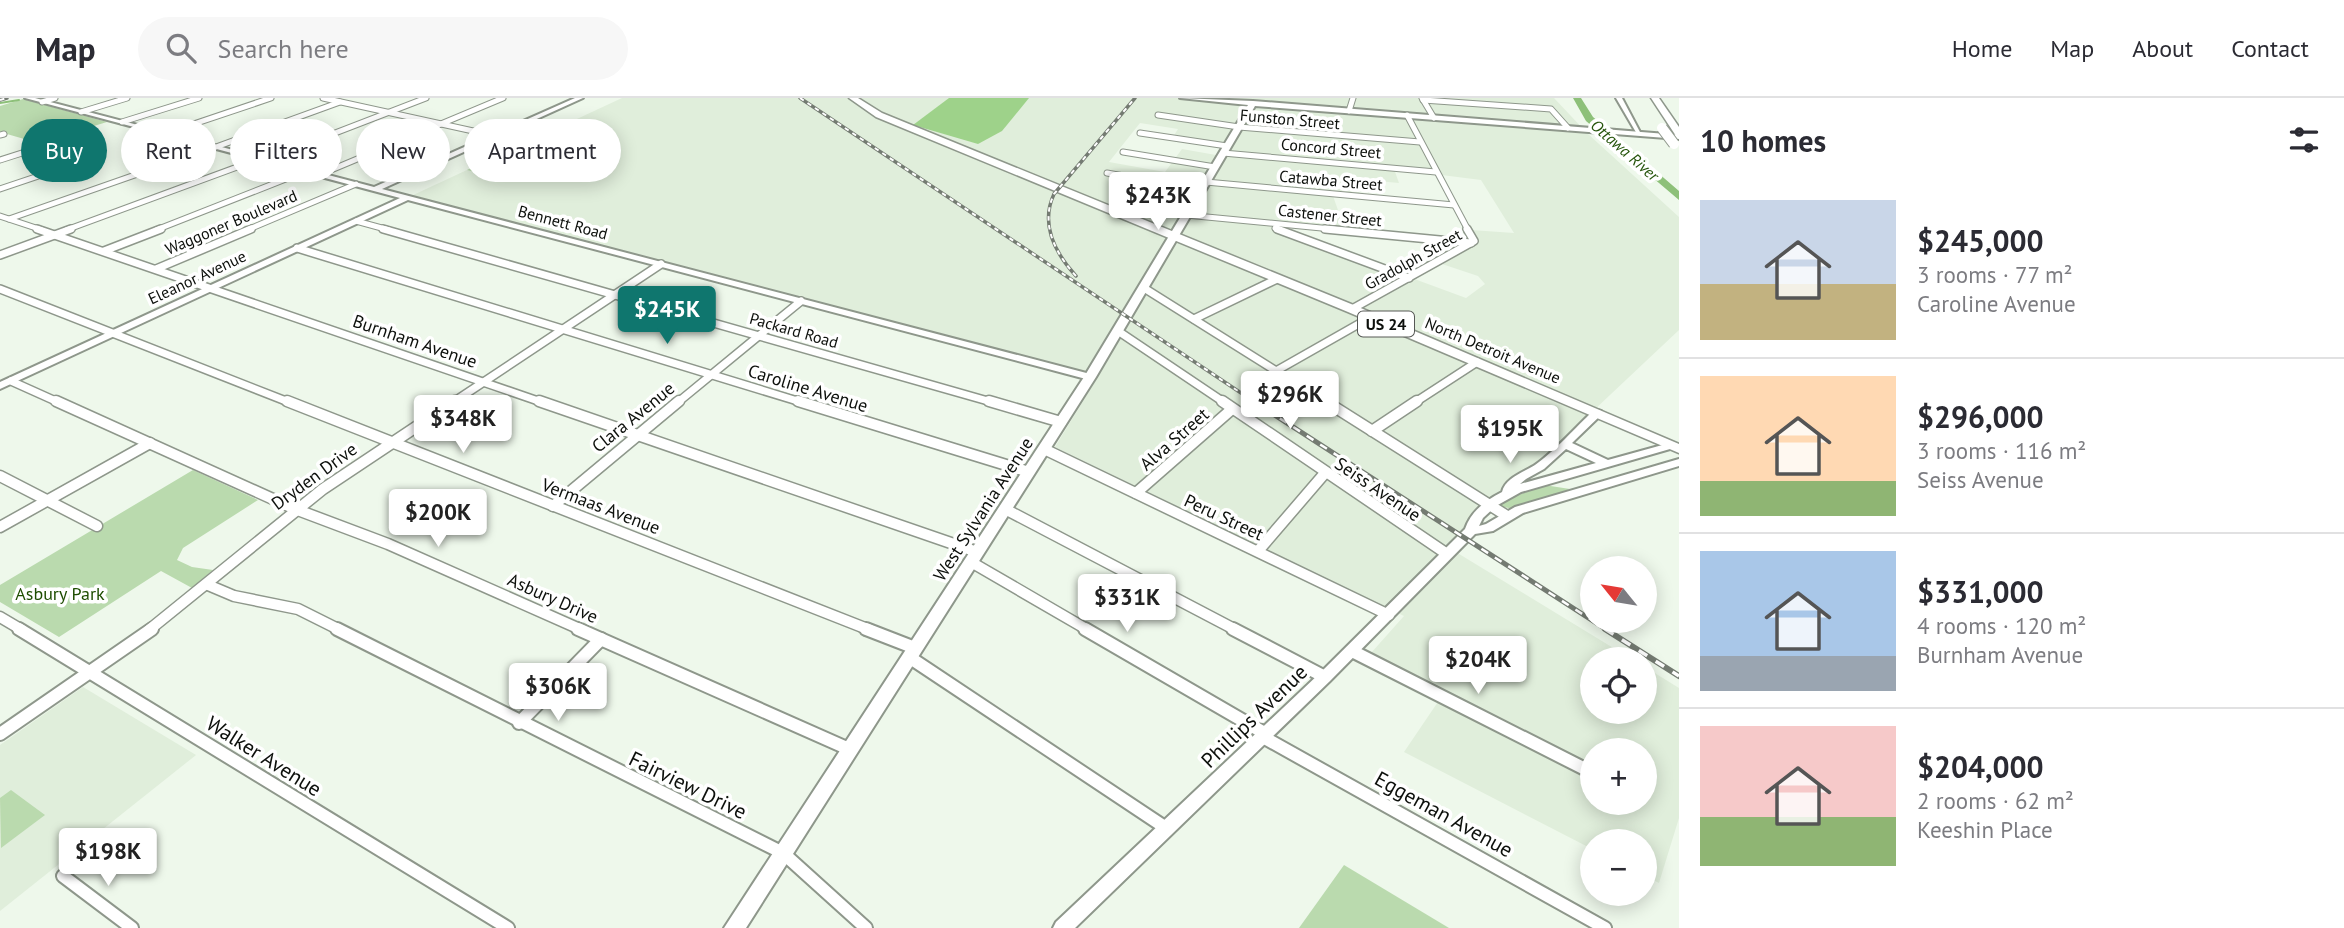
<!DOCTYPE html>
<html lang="en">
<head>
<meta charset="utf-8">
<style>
  body { margin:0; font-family:"PT Sans",sans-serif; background:#f7f7f7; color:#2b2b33; height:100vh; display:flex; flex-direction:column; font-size:26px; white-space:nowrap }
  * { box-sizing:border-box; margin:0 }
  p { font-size:23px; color:#7c7c81 }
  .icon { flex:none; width:38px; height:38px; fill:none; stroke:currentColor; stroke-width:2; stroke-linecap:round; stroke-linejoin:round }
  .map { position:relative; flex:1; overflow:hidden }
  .drawer { display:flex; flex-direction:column; background:#fff; width:665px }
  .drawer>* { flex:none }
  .top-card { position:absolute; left:21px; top:21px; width:665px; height:63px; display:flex; gap:14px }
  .needle { width:46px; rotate:300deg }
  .tools { position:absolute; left:1580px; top:458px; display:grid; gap:14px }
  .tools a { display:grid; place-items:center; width:77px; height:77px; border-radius:50%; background:#fff; box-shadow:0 4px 18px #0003; font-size:35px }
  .price { position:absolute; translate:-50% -60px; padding:0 16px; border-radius:7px; background:#fff; color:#222; font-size:23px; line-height:46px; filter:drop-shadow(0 2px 4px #0008) }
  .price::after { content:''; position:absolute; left:50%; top:42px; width:21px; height:16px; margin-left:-10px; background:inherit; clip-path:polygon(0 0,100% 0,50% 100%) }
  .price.current { background:#0f766e; color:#fff }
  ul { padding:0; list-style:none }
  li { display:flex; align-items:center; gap:21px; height:175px; padding:0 21px }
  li+li { border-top:2px solid #e1e1e2 }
  li span { display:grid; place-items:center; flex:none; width:196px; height:140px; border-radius:0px; color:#555 }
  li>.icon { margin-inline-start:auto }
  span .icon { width:84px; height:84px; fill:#fffc; stroke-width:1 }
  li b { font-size:30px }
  h2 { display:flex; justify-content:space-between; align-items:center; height:84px; padding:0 21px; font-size:30px }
  .chip { padding:0 24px; border-radius:32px; background:#fff; box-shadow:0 4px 18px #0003; font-size:24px; line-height:63px }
  .chip.current { background:#0f766e; color:#fff }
  header { display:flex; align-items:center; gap:42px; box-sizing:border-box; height:98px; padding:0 35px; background:#fff; border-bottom:2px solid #e1e1e2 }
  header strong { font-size:33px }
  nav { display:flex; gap:38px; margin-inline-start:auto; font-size:24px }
  .search { width:490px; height:63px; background:#f7f7f7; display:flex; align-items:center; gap:18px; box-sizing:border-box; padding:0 24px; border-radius:38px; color:#7c7c81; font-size:26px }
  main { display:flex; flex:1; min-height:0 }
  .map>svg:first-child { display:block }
  .built { fill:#e0eedb; fill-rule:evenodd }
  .green { fill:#badaae }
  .forest { fill:#9ed28a }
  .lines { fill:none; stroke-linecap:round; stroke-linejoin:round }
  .stream { stroke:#8dc079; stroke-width:2 }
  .river { fill:#8dc079; fill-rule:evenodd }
  .minor-far3-casing { stroke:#8e978b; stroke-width:7 }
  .minor-far2-casing { stroke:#8e978b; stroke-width:10 }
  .minor-far1-casing { stroke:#8e978b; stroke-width:13 }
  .minor-casing { stroke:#8e978b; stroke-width:16 }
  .tertiary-casing { stroke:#8e978b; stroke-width:4 }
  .secondary-casing { stroke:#8e978b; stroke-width:4 }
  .primary-casing { stroke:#8e978b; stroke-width:3 }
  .motorway-casing { stroke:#8e978b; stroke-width:3 }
  .minor-far3 { stroke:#fff; stroke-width:5 }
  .minor-far2 { stroke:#fff; stroke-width:7 }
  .minor-far1 { stroke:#fff; stroke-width:10 }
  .minor { stroke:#fff; stroke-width:12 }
  .tertiary { fill:#fff; fill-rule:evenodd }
  .secondary { fill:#fff; fill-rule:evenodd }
  .primary { fill:#fff; fill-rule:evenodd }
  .motorway { fill:#fff; fill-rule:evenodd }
  .rail-far2-casing { stroke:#747b72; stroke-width:3.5 }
  .rail-far1-casing { stroke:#747b72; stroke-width:5 }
  .rail-casing { stroke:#747b72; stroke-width:6 }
  .rail-far2 { stroke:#fff; stroke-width:2; stroke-dasharray:4.5; stroke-linecap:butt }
  .rail-far1 { stroke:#fff; stroke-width:2.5; stroke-dasharray:8; stroke-linecap:butt }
  .rail { stroke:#fff; stroke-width:3.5; stroke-dasharray:10; stroke-linecap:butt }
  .motorway-bridge-casing { stroke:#8e978b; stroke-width:12; stroke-linecap:butt }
  .motorway-bridge { stroke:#fff; stroke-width:10 }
  .labels { text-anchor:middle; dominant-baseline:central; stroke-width:7; stroke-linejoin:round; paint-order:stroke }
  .far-street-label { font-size:16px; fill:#0d100c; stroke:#fff }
  .far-water-label { font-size:16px; font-style:italic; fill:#25540b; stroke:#fff }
  .shield { fill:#fff; stroke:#565855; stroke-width:2 }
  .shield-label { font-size:16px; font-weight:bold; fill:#0d100c }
  .street-label { font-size:18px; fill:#0d100c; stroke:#fff }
  .park-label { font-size:18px; fill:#1e4d00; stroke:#fff }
  .near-street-label { font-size:21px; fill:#0d100c; stroke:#fff }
</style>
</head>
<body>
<header>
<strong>Map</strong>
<div class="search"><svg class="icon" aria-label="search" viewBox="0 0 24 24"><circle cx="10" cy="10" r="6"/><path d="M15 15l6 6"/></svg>Search here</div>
<nav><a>Home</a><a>Map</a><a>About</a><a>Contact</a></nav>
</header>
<main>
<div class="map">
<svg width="1679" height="830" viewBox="0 0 1679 830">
  <rect width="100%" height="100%" fill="#eef8eb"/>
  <g class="built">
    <path d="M 622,0 L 1554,0 L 1587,35 L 1679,119 L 1679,232 L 1491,409 L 1446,448 L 1633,562 L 1592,562 L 1592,614 L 1645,614 L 1645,569 L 1679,590 L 1679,720 L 1659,785 L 1645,778 L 1645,744 L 1592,744 L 1592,751 L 1404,654 L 1446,592 L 1371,555 L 1404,518 L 1055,349 L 1099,277 L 411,98 ZM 1140,25 L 1178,31 L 1173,39 L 1221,47 L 1216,57 L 1182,51 L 1165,74 L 1109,64 ZM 1394,71 L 1481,82 L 1514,135 L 1471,132 L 1477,145 L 1442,166 L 1478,178 L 1485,186 L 1466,200 L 1265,126 L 1367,134 L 1362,117 L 1339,115 L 1333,98 L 1361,101 L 1356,81 L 1399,85 ZM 1592,653 L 1645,653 L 1645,705 L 1592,705 Z"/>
    <path d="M 83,589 L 196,657 L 0,813 L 0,647 Z"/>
  </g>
  <g class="green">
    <path d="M 23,1 L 107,24 L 38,45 L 0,34 L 0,8 Z"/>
    <path d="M 523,46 L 566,55 L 517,80 L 505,81 L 467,72 Z"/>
    <path d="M 193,372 L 258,402 L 183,450 L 177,462 L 192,469 L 213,472 L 192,490 L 161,473 L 59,539 L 0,504 L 0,487 Z"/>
    <path d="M 1544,387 L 1570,391 L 1513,411 L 1499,408 L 1508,401 Z"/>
    <path d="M 11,692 L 45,717 L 1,750 L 0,700 Z"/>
    <path d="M 1344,767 L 1449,830 L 1299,830 Z"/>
  </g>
  <path class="forest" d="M 949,0 L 1029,0 L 1002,33 L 978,46 L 913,27 Z"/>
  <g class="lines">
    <path class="stream" d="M 0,5 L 19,2"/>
    <path class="river" d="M 1573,0 L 1581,0 L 1593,19 L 1679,93 L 1679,102 L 1586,23 Z"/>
    <defs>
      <g id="minor-far3">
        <path d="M 323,0 L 496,38"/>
        <path d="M 1422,0 L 1434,20"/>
        <path d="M 1423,2 L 1551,11 L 1568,30"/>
        <path d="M 42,4 L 55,0"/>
        <path d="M 1349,13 L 1353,0"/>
        <path d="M 81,14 L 127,0"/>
        <path d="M 1158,17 L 1239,29 L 1420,44"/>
        <path d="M 1407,17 L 1468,132"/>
        <path d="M 122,24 L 199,0"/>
        <path d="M 1140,35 L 1227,48"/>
        <path d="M 164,36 L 271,0"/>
        <path d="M 0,37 L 4,36"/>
        <path d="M 216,49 L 340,4"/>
        <path d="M 1123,54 L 1215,69"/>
        <path d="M 1223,55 L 1436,74"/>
        <path d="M 0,62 L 44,48"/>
        <path d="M 265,62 L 426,0"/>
        <path d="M 1107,75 L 1201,92"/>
        <path d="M 319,77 L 503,0"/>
        <path d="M 1206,84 L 1454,107"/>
        <path d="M 0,91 L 89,61"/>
        <path d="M 1186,117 L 1342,132"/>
        <path d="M 0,118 L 42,132"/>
        <path d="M 9,121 L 215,49"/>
        <path d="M 356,123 L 389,132"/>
        <path d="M 1275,130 L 1281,132"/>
        <path d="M 66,132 L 259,61"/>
        <path d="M 156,132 L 306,73"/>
        <path d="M 247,132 L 356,86"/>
      </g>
      <g id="minor-far2">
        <path d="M 37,131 L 544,305"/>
        <path d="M 383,131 L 995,305"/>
        <path d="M 1277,131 L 1409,180"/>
        <path d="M 1325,131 L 1471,145"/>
        <path d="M 297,150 L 804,305"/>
        <path d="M 104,153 L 161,131"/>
        <path d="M 0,157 L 71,131"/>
        <path d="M 156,171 L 251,131"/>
        <path d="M 1144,190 L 1327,305"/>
        <path d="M 0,191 L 291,305"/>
        <path d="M 1352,211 L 1474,143 L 1467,131"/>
        <path d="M 1194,221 L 1277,181"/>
        <path d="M 1118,233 L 1225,305"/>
        <path d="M 1276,273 L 1371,219"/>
        <path d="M 11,283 L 60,305"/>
        <path d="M 452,305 L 661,166"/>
        <path d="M 677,305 L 801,203"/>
        <path d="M 1414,305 L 1477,264"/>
      </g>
      <g id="minor-far1">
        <path d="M 56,303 L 295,411 L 388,446 L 582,532"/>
        <path d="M 287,303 L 870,532"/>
        <path d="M 539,303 L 977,454"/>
        <path d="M 798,303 L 1029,374"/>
        <path d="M 989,303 L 1061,324"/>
        <path d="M 1222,303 L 1447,456"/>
        <path d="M 1325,303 L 1507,418"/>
        <path d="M 1372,333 L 1417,303"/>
        <path d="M 1044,351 L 1389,517"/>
        <path d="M 0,378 L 97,428"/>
        <path d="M 1136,395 L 1232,311"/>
        <path d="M 553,408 L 679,303"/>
        <path d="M 1005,411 L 1236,532"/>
        <path d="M 0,429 L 150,345"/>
        <path d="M 1258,453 L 1325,375"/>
        <path d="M 971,464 L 1088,532"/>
        <path d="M 208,487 L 234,498 L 298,511 L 340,532"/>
        <path d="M 0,519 L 22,532"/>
        <path d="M 149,532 L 323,391 L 455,303"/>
      </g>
      <g id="minor">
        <path d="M 19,531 L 508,830"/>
        <path d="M 337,531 L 783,755 L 866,830"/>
        <path d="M 578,531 L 849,651"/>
        <path d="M 866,531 L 915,550"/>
        <path d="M 1085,531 L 1266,636"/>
        <path d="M 1233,531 L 1325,579"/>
        <path d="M 1352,553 L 1589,673"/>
        <path d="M 909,559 L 1166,730"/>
        <path d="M 519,625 L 601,541"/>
        <path d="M 0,636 L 152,531"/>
        <path d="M 1263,639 L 1605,830"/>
        <path d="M 63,778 L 132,830"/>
      </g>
      <g id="tertiary">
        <path d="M 25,0 L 35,0 L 374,89 L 575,0 L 583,0 L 382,91 L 1094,277 L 1095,279 L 1090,282 L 1086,281 L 408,102 L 0,291 L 0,284 L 400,100 Z"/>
        <path d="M 1616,0 L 1622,0 L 1641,36 L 1637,36 Z"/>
        <path d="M 1597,312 L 1601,313 L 1602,315 L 1601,317 L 1572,345 L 1608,362 L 1666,346 L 1672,349 L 1670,351 L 1521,394 L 1496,408 L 1483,420 L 1479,428 L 1486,426 L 1515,409 L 1679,361 L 1679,368 L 1523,415 L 1493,433 L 1475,436 L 1330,583 L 1075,830 L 1053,830 L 1056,824 L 1320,575 L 1465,431 C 1471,413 1486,402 1502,394 C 1505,380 1524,374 1535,367 C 1553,355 1577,328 1593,313 ZM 1566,351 L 1596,365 L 1520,386 L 1526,381 L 1544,371 Z"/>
      </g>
      <path id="secondary" d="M 1180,0 L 1253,3 L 1679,37 L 1679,41 L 1255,8 L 1096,279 L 746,830 L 724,830 L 1084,279 L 1248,7 Z"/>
      <path id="primary" d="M 849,0 L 858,0 L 882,15 L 1356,208 L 1679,346 L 1679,355 L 1348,214 L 876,19 Z"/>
      <path id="motorway" d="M 1651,0 L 1659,0 L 1679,29 L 1679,39 L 1676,38 Z"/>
    </defs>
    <use href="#minor-far3" class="minor-far3-casing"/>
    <use href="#minor-far2" class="minor-far2-casing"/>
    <use href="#minor-far1" class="minor-far1-casing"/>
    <use href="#minor" class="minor-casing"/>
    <use href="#tertiary" class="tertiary-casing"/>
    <use href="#secondary" class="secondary-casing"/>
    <use href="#primary" class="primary-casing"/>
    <use href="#motorway" class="motorway-casing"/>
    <use href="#minor-far3" class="minor-far3"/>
    <use href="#minor-far2" class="minor-far2"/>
    <use href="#minor-far1" class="minor-far1"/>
    <use href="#minor" class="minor"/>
    <use href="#tertiary" class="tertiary"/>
    <use href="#secondary" class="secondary"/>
    <use href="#primary" class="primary"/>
    <use href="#motorway" class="motorway"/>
    <defs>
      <g id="rail-far2">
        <path d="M 800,0 L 1256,305"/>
        <path d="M 0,2 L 7,0"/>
        <path d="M 1076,178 C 1055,155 1040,126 1054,96 L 1135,0"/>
      </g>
      <path id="rail-far1" d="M 1253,303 L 1607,532"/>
      <path id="rail" d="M 1605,531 L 1679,578"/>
    </defs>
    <use href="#rail-far2" class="rail-far2-casing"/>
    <use href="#rail-far1" class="rail-far1-casing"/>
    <use href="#rail" class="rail-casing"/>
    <use href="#rail-far2" class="rail-far2"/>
    <use href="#rail-far1" class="rail-far1"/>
    <use href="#rail" class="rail"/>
    <defs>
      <path id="motorway-bridge" d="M 1662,30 L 1674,46"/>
    </defs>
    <use href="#motorway-bridge" class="motorway-bridge-casing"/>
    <use href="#motorway-bridge" class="motorway-bridge"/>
  </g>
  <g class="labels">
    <g class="far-street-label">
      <text transform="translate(1290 21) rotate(5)">Funston Street</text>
      <text transform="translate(1331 50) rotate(5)">Concord Street</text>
      <text transform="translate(1331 82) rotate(5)">Catawba Street</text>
      <text transform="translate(1330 117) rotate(6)">Castener Street</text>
      <text transform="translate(231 124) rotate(-23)">Waggoner Boulevard</text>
      <text transform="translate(563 124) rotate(15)">Bennett Road</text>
      <text transform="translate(1413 161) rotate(-29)">Gradolph Street</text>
      <text transform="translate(197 179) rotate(-25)">Eleanor Avenue</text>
      <text transform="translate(794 232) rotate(16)">Packard Road</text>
      <text transform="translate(1493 252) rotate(23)">North Detroit Avenue</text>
    </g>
    <g class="far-water-label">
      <text transform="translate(1625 52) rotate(41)">Ottawa River</text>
    </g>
    <rect class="shield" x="1358" y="213.5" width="56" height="25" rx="5"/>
    <g class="shield-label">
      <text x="1386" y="226">US 24</text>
    </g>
    <g class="street-label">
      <text transform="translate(415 243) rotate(19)">Burnham Avenue</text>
      <text transform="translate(808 290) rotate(17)">Caroline Avenue</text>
      <text transform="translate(633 319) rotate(-39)">Clara Avenue</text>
      <text transform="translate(1174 341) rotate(-41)">Alva Street</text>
      <text transform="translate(314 378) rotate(-36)">Dryden Drive</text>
      <text transform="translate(1378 391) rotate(34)">Seiss Avenue</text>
      <text transform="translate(601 408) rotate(21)">Vermaas Avenue</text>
      <text transform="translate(983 411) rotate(-57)">West Sylvania Avenue</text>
      <text transform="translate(1224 419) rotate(25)">Peru Street</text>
      <text transform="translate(553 500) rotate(24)">Asbury Drive</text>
    </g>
    <g class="park-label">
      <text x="60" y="495">Asbury Park</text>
    </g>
    <g class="near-street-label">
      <text transform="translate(1254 618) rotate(-44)">Phillips Avenue</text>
      <text transform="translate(264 658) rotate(32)">Walker Avenue</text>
      <text transform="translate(688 687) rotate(26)">Fairview Drive</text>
      <text transform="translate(1444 716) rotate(29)">Eggeman Avenue</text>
    </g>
  </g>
</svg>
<div class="tools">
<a><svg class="needle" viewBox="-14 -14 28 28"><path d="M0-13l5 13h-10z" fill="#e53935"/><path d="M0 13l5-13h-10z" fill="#7c7c81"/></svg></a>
<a><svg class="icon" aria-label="locate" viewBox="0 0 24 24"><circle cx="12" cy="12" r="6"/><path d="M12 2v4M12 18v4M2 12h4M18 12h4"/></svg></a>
<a>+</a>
<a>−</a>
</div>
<b class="price" style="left:1158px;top:134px">$243K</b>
<b class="price current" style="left:667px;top:248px">$245K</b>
<b class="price" style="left:1290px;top:333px">$296K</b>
<b class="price" style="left:463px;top:357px">$348K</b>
<b class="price" style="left:1510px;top:367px">$195K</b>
<b class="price" style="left:438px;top:451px">$200K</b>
<b class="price" style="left:1127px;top:536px">$331K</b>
<b class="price" style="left:1478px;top:598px">$204K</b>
<b class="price" style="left:558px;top:625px">$306K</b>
<b class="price" style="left:108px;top:790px">$198K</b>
<div class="top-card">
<a class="chip current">Buy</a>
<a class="chip">Rent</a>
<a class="chip">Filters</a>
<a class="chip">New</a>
<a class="chip">Apartment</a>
</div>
</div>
<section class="drawer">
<h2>10 homes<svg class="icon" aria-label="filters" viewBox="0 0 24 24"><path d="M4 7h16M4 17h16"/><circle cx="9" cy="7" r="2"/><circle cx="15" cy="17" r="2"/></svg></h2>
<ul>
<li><span style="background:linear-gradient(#c9d6e8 60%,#c2b280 0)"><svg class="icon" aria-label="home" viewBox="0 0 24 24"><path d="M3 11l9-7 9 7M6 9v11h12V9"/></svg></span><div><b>$245,000</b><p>3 rooms · 77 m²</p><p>Caroline Avenue</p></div></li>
<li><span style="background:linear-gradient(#ffd9b3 75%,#8fb573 0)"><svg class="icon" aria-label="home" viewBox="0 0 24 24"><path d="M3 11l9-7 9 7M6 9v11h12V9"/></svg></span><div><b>$296,000</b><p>3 rooms · 116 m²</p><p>Seiss Avenue</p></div></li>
<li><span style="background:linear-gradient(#a9c7e8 75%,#9aa5b1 0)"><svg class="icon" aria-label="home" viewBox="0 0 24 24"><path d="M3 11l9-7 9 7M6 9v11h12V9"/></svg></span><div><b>$331,000</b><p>4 rooms · 120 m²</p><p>Burnham Avenue</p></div></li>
<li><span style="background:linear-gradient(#f6c9c9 65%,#8fb573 0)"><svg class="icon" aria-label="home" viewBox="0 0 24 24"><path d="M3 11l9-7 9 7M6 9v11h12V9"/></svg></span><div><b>$204,000</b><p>2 rooms · 62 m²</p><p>Keeshin Place</p></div></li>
</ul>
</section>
</main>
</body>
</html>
